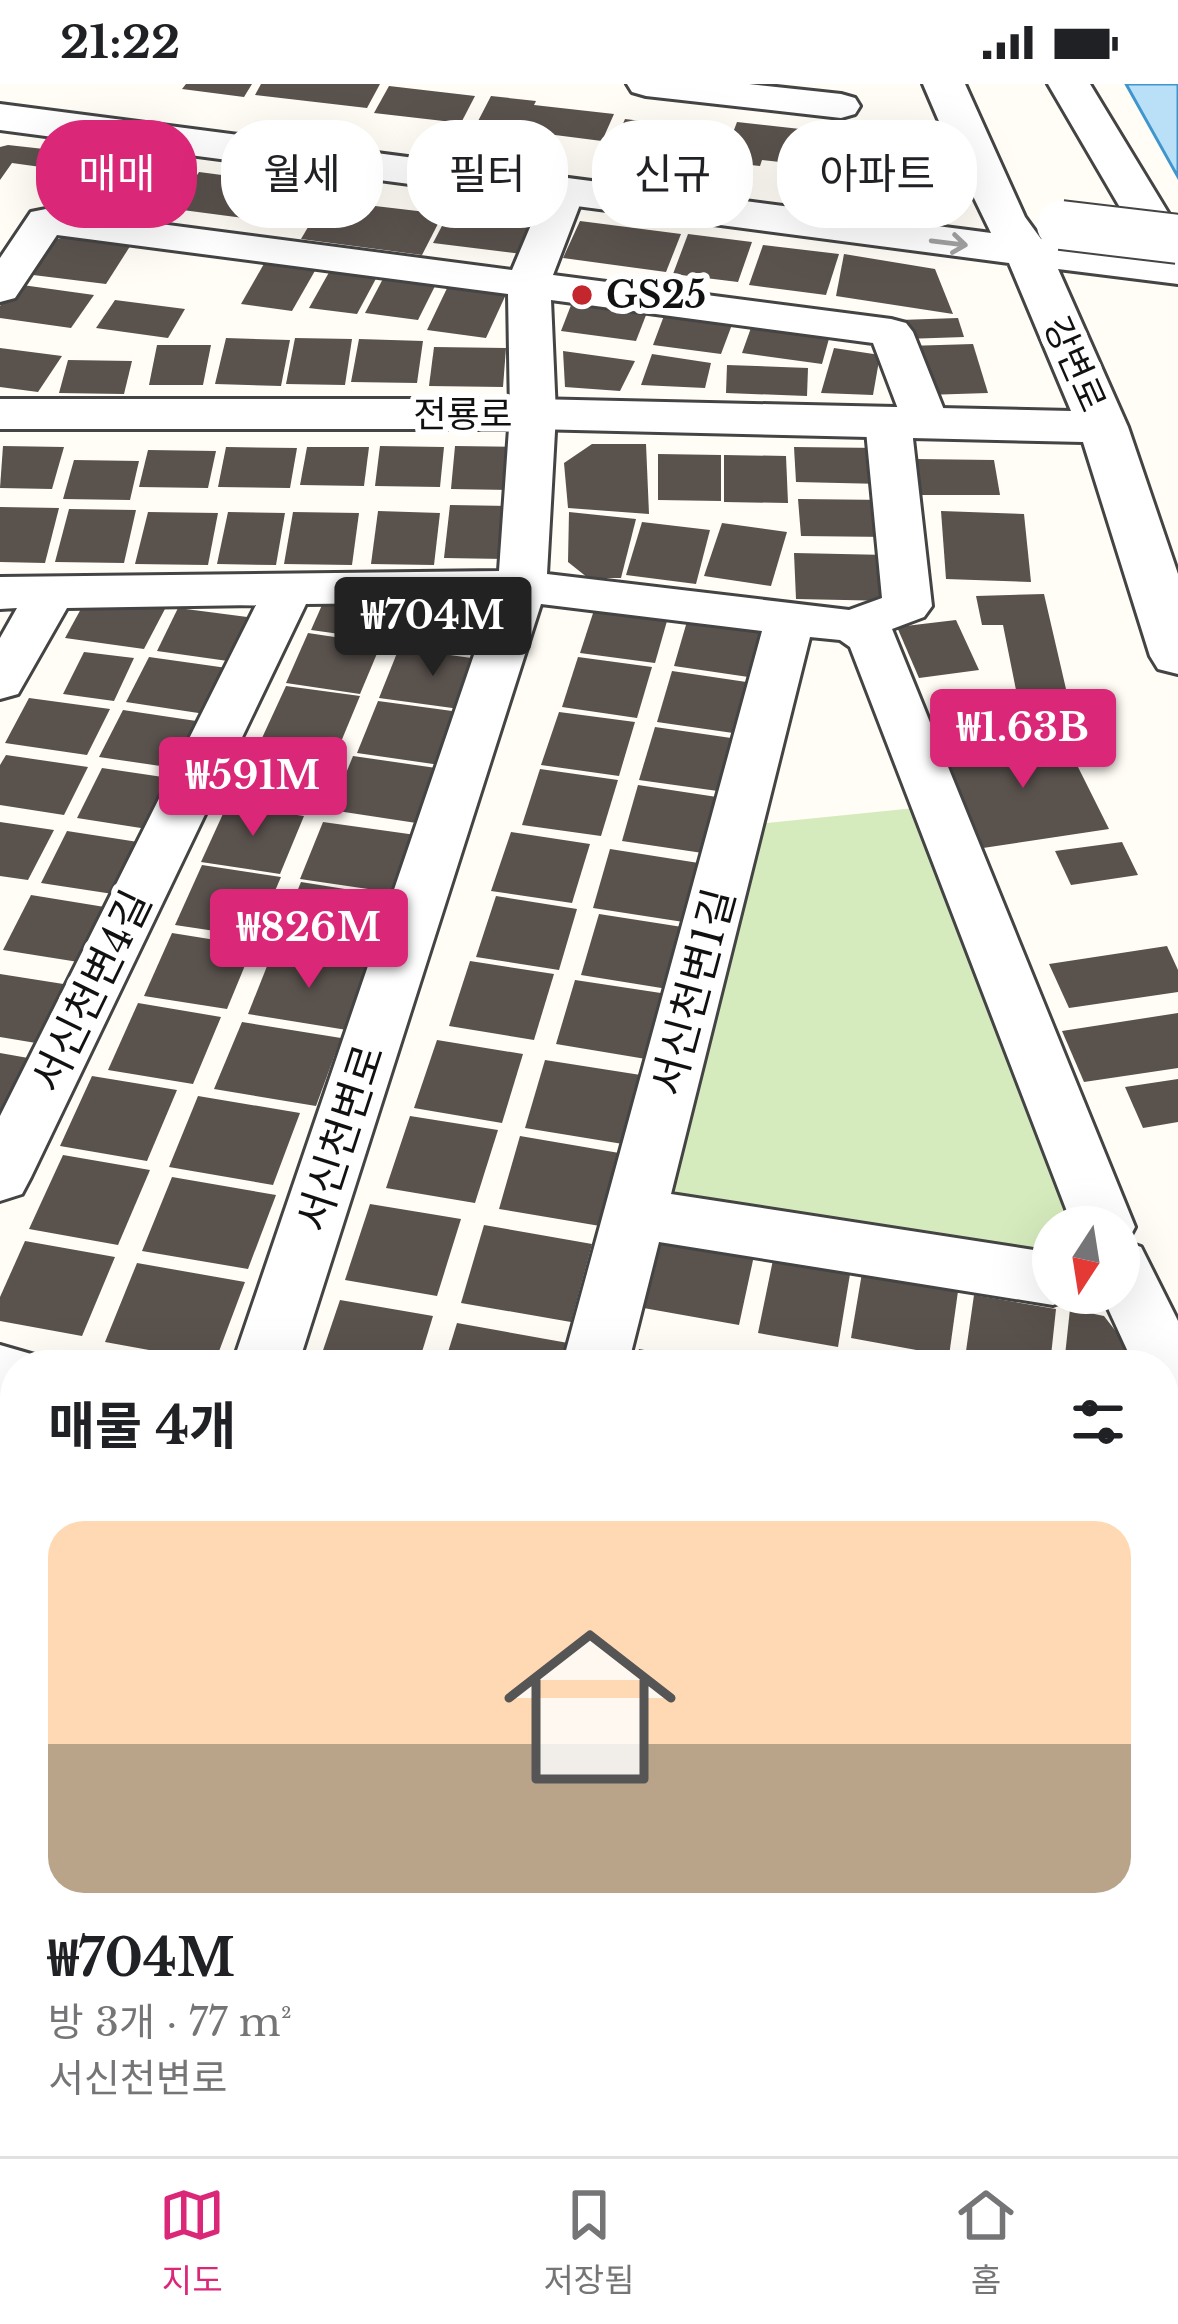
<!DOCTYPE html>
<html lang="ko">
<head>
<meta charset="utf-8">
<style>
  body { margin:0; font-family:"Libre Baskerville","Noto Sans KR",serif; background:#f6f6f6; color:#202124; height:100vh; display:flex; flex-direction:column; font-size:45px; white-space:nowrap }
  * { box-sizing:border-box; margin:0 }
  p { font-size:39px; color:#757577 }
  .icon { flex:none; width:66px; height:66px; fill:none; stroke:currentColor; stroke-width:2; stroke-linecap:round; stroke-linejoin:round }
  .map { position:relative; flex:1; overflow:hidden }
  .details { position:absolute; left:0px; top:1266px; width:1179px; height:807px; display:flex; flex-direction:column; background:#fff; border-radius:48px 48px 0 0; box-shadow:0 12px 48px #0002 }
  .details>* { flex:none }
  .guide { position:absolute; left:36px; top:36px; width:1107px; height:108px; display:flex; gap:24px }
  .needle { width:78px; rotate:192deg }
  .buttons { position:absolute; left:1032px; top:1122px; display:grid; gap:24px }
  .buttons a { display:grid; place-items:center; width:108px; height:108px; border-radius:50%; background:#fff; box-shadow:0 12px 48px #0002; font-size:60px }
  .price { position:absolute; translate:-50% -102px; padding:0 27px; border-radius:12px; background:#db2777; color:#fff; font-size:39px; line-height:78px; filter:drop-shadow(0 3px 6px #0008) }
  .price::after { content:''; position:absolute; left:50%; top:72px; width:36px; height:27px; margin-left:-18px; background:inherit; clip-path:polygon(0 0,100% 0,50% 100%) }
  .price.on { background:#222; color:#fff }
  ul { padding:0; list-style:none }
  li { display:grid; align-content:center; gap:24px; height:636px; padding:0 48px }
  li+li { border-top:3px solid #e0e0e0 }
  li span { display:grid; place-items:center; height:372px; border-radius:36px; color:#555 }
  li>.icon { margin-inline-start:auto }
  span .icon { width:216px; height:216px; fill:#fffc; stroke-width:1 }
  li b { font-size:51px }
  h2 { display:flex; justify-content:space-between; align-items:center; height:144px; padding:0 48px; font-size:51px }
  .pill { padding:0 42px; border-radius:48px; background:#fff; box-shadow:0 12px 48px #0002; font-size:42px; line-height:108px }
  .pill.on { background:#db2777; color:#fff }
  .status { display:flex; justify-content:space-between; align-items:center; height:84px; padding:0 60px; background:#fff; direction:ltr }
  .status svg { height:33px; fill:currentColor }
  .tab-bar { display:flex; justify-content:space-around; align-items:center; height:168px; border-top:3px solid #e0e0e0; background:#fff; font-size:33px; color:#757577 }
  .tab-bar a { display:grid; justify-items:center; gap:6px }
  .tab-bar .on { color:#db2777 }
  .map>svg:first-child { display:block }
  .green { fill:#d5ebbd }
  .water { fill:#b9e0f7; stroke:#3f96cf; stroke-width:3 }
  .building { fill:#5a524d }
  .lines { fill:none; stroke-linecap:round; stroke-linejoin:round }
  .minor-casing { stroke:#444; stroke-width:6 }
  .tertiary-casing { stroke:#444; stroke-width:6 }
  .minor { fill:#fff; fill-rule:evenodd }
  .tertiary { fill:#fff; fill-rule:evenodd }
  .tertiary-bridge-casing { stroke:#444; stroke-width:52; stroke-linecap:butt }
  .tertiary-bridge { stroke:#fff; stroke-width:48 }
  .oneway { stroke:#a0a0a0 }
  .poi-dot { fill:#c4262e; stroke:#fff; stroke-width:4.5 }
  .labels { text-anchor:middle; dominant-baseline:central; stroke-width:12; stroke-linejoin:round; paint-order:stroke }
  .far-poi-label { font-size:36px; font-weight:bold; fill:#111; stroke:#fff; text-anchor:start }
  .far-street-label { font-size:36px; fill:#111; stroke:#fff }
  .street-label { font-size:42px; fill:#111; stroke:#fff }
</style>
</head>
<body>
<div class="status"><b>21:22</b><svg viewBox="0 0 49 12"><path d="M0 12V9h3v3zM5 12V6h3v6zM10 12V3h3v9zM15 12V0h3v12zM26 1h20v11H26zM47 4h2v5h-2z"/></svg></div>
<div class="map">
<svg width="1178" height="2072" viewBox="0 0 1178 2072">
  <rect width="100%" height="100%" fill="#fffdf5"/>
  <path class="green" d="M 915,724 L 1077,1143 L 1053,1143 L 1053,1176 L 672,1109 L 758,740 Z"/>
  <path class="water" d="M 1126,0 L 1178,0 L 1178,93 Z"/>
  <g class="building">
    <path d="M 186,0 L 252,0 L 244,13 L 182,5 Z"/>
    <path d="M 261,0 L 380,0 L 367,24 L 255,11 Z"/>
    <path d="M 389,2 L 475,12 L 461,39 L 374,29 Z"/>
    <path d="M 491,12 L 536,17 L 534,21 L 614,30 L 602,57 L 476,41 Z"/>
    <path d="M 625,35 L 726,47 L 717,72 L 614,61 Z"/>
    <path d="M 737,38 L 827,48 L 843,85 L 762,76 L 760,82 L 722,78 Z"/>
    <path d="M 8,61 L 53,66 L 41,83 L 12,79 L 0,96 L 0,63 Z"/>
    <path d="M 111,76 L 188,86 L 164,123 L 85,113 Z"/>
    <path d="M 199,88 L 274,98 L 251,135 L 175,125 Z"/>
    <path d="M 324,116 L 443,130 L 422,171 L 301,155 Z"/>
    <path d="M 454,119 L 541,130 L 522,170 L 433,159 Z"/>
    <path d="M 580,137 L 681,150 L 666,188 L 563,174 Z"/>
    <path d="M 79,149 L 134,156 L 106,200 L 25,190 L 47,158 Z"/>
    <path d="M 688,150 L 752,158 L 738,198 L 673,190 Z"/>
    <path d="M 763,161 L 839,170 L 826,211 L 749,201 Z"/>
    <path d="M 844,170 L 935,185 L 953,230 L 836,212 Z"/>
    <path d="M 265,178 L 316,185 L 292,227 L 241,220 Z"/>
    <path d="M 332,183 L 379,189 L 357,230 L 309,224 Z"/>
    <path d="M 386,189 L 438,196 L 418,236 L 365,229 Z"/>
    <path d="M 450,198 L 508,206 L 486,254 L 427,246 Z"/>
    <path d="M 15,200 L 94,211 L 71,244 L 0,234 L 0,222 Z"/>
    <path d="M 115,216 L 185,225 L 168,254 L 96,244 Z"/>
    <path d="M 573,216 L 648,226 L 636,257 L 561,247 Z"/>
    <path d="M 665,229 L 733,238 L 721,270 L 653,261 Z"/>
    <path d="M 958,234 L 964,253 L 905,255 L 900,236 Z"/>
    <path d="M 752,241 L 830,251 L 822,280 L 742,269 Z"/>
    <path d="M 226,254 L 290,256 L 281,302 L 215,300 Z"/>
    <path d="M 295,254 L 352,255 L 345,301 L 286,300 Z"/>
    <path d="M 359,255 L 423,257 L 417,299 L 351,298 Z"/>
    <path d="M 973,260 L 988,309 L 926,311 L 907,262 Z"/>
    <path d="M 157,261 L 211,261 L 203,301 L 149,301 Z"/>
    <path d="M 434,263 L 506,264 L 503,303 L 429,302 Z"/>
    <path d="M 0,264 L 62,272 L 38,308 L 0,303 Z"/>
    <path d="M 834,264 L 880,271 L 873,311 L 821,309 Z"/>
    <path d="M 563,267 L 635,277 L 620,307 L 565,303 Z"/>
    <path d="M 652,270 L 711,279 L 705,304 L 641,301 Z"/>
    <path d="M 68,276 L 132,277 L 124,310 L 59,309 Z"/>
    <path d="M 727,281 L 808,284 L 807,312 L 726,309 Z"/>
    <path d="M 592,360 L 646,360 L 649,430 L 568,424 L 564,379 Z"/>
    <path d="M 3,362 L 64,363 L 52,405 L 0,404 Z"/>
    <path d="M 380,362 L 444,363 L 440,403 L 375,402 Z"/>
    <path d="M 455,362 L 520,363 L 516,406 L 451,405 Z"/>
    <path d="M 226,363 L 297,364 L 290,404 L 218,403 Z"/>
    <path d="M 307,363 L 369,363 L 364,402 L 300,401 Z"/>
    <path d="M 794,363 L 880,364 L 883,400 L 796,398 Z"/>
    <path d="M 148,366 L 216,367 L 208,404 L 139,403 Z"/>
    <path d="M 658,370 L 721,371 L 721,417 L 658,416 Z"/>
    <path d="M 724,371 L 786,372 L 788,419 L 724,418 Z"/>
    <path d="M 914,375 L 994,376 L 1000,411 L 919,411 Z"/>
    <path d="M 74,376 L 139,377 L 130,416 L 63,415 Z"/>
    <path d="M 798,415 L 886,416 L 889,453 L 801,452 Z"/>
    <path d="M 450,421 L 510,422 L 506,475 L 444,474 Z"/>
    <path d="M 0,423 L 59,424 L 45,479 L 0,478 Z"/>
    <path d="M 69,425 L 136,426 L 124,479 L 55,478 Z"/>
    <path d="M 378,427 L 440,429 L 434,481 L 371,480 Z"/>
    <path d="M 941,427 L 1024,430 L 1031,498 L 946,495 Z"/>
    <path d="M 148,428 L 218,429 L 208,481 L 135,480 Z"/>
    <path d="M 228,428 L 285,429 L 276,481 L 217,480 Z"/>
    <path d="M 293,428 L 359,429 L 352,481 L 284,480 Z"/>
    <path d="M 569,428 L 636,435 L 621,494 L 588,494 L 568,478 Z"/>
    <path d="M 642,438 L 710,446 L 696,500 L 626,491 Z"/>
    <path d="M 722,439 L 787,448 L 771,502 L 704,492 Z"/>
    <path d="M 794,469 L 888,471 L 892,517 L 796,515 Z"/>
    <path d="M 357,510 L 403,514 L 383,556 L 311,546 L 322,521 Z"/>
    <path d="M 1044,510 L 1066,605 L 1016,606 L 1003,541 L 982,541 L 976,512 Z"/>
    <path d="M 88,512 L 166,523 L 144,565 L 65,554 Z"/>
    <path d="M 421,512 L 506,524 L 488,572 L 401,560 Z"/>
    <path d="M 596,520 L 669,530 L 655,579 L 580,569 Z"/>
    <path d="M 178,524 L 255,534 L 235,578 L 157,567 Z"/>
    <path d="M 688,534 L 775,546 L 762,595 L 674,582 Z"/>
    <path d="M 956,536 L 979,586 L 919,594 L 897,543 Z"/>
    <path d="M 308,549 L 381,560 L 360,610 L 286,599 Z"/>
    <path d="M 399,564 L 486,576 L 467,626 L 379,614 Z"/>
    <path d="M 84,568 L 134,574 L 114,617 L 63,610 Z"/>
    <path d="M 149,573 L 227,584 L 205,630 L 126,618 Z"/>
    <path d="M 578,573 L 652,583 L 637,634 L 562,623 Z"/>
    <path d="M 672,587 L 760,600 L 747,651 L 657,638 Z"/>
    <path d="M 286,602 L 360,612 L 338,665 L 262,654 Z"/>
    <path d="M 29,614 L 110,625 L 87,671 L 5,659 Z"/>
    <path d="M 378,617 L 467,629 L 447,682 L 357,669 Z"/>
    <path d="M 123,626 L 203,638 L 181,685 L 99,673 Z"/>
    <path d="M 559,628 L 635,638 L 619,692 L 541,681 Z"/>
    <path d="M 655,643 L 745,656 L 732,709 L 639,696 Z"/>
    <path d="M 1062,651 L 1109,745 L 983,764 L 940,668 Z"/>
    <path d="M 258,656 L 334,667 L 311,722 L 234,711 Z"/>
    <path d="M 6,671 L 88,683 L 64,731 L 0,721 L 0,681 Z"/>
    <path d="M 353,672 L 443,685 L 423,740 L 331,726 Z"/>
    <path d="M 102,684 L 183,696 L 160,747 L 77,734 Z"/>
    <path d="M 540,685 L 618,696 L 601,752 L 522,741 Z"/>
    <path d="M 638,701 L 730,715 L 716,771 L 622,757 Z"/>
    <path d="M 227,721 L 304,732 L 280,790 L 201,778 Z"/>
    <path d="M 0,738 L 54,746 L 28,796 L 0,792 Z"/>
    <path d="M 323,738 L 416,751 L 395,809 L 300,795 Z"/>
    <path d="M 67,747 L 151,760 L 126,812 L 41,799 Z"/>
    <path d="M 511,748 L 590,760 L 572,819 L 491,807 Z"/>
    <path d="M 1122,758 L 1138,791 L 1071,801 L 1055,767 Z"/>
    <path d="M 610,765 L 705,780 L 690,839 L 593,824 Z"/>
    <path d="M 202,781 L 281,793 L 255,853 L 175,841 Z"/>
    <path d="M 301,798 L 395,813 L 372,873 L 276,858 Z"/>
    <path d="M 31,811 L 117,825 L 91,880 L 3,866 Z"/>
    <path d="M 496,812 L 577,825 L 559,886 L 476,873 Z"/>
    <path d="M 599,830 L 695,845 L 680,907 L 581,891 Z"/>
    <path d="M 172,849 L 253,862 L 227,925 L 144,912 Z"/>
    <path d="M 1167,862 L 1178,886 L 1178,908 L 1069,924 L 1049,880 Z"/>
    <path d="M 273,867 L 370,883 L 347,946 L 248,930 Z"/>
    <path d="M 470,877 L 554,890 L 534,956 L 449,942 Z"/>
    <path d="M 0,890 L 76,902 L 48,961 L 0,953 Z"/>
    <path d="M 575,896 L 674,911 L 658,977 L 556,960 Z"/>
    <path d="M 138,919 L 221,933 L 193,1000 L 108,986 Z"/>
    <path d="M 1178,929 L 1178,984 L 1084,998 L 1062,947 Z"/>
    <path d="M 242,938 L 341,954 L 316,1022 L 214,1005 Z"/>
    <path d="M 437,956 L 523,970 L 502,1039 L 414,1024 Z"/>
    <path d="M 0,969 L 45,977 L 0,1036 Z"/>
    <path d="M 545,976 L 647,992 L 629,1061 L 525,1044 Z"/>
    <path d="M 92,992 L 177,1006 L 147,1077 L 60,1062 Z"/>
    <path d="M 1178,995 L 1178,1038 L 1143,1044 L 1125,1003 Z"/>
    <path d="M 198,1012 L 300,1029 L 273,1101 L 169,1083 Z"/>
    <path d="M 410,1032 L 498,1046 L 475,1119 L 386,1104 Z"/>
    <path d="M 520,1052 L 625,1070 L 606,1143 L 499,1125 Z"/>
    <path d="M 63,1071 L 150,1086 L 118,1161 L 29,1145 Z"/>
    <path d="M 172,1093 L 276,1111 L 248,1185 L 142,1167 Z"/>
    <path d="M 370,1120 L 461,1135 L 437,1212 L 345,1196 Z"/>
    <path d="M 484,1141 L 592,1160 L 571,1238 L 461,1219 Z"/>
    <path d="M 655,1150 L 755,1167 L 739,1241 L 638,1223 Z"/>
    <path d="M 25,1157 L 115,1173 L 82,1252 L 0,1237 L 0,1213 Z"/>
    <path d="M 774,1171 L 851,1184 L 838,1263 L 758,1249 Z"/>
    <path d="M 137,1179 L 245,1198 L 215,1278 L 105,1258 Z"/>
    <path d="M 863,1183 L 959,1200 L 949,1272 L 851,1254 Z"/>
    <path d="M 974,1211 L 1056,1225 L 1050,1281 L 964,1281 Z"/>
    <path d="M 340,1216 L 433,1232 L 418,1281 L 318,1281 Z"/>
    <path d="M 1070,1225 L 1104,1232 L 1142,1281 L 1064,1281 Z"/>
    <path d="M 457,1239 L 568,1259 L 562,1281 L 444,1281 Z"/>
    <path d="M 639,1265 L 716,1279 L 715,1281 L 635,1281 Z"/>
    <path d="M 0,1306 L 15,1309 L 15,1403 L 0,1400 Z"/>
    <path d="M 0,1422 L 15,1425 L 15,1475 L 0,1511 Z"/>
    <path d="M 0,1657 L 15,1660 L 15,1771 L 0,1767 Z"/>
    <path d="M 0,1816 L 15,1819 L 15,1837 L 0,1876 Z"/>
    <path d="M 399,2058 L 455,2058 L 452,2072 Z"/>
    <path d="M 484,2058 L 588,2058 L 585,2072 L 481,2072 Z"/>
    <path d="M 611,2058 L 721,2058 L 719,2072 L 609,2072 Z"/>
    <path d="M 743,2058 L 866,2058 L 864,2072 L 741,2072 Z"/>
    <path d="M 880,2058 L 993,2058 L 992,2072 L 879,2072 Z"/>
    <path d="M 1011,2058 L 1111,2058 L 1110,2072 L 1009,2072 Z"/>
  </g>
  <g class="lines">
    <defs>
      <g id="minor">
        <path d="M 627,0 L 749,0 L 841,10 L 855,14 L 860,22 L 855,30 L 841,34 L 646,12 L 632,8 Z"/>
        <path d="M 564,98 L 578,101 L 584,110 L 553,191 L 891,235 L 906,239 L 913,248 L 948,336 L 941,346 L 912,346 L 932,522 L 924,533 L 892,545 L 1135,1143 L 1127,1158 L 1141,1163 L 1178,1237 L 1178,1332 L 1164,1327 L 1164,1281 L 1134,1281 L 1101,1209 L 1119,1209 L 1119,1143 L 1073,1143 L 850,563 L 840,556 L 810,553 L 671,1110 L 1053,1169 L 1053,1209 L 1078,1209 L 1075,1213 L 1053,1221 L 659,1158 L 628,1281 L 562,1281 L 762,547 L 541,520 L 298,1281 L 232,1281 L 492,518 L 306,520 L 31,1093 L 22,1110 L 0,1117 L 0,1032 L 256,521 L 67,524 L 18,610 L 0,615 L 0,554 L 17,524 L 0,525 L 0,493 L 499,487 L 510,330 L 508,210 L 57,151 L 15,214 L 0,218 L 0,174 L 31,128 L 46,125 L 512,186 L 544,110 L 550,101 ZM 551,216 L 873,259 L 898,325 L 872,326 L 865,336 L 882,514 L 849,526 L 547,490 L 556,330 Z"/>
        <path d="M 0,1261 L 38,1272 L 42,1281 L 15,1281 L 15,1320 L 0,1317 Z"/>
        <path d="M 1178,1506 L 1178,1797 L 1164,1803 L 1164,1511 Z"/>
        <path d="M 0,1595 L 15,1598 L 15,1666 L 0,1663 Z"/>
        <path d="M 1164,1832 L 1178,1835 L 1178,1913 L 1164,1910 Z"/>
        <path d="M 15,1922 L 15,2037 L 0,2043 L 0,1929 Z"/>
        <path d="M 1164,2025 L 1175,2029 L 1178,2072 L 1104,2072 L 1105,2058 L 1164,2058 Z"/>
        <path d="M 33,2058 L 165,2058 L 171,2072 L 39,2072 Z"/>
      </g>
      <path id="tertiary" d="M 923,0 L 965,0 L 1025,133 L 1041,155 L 1146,168 L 1048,0 L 1090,0 L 1178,145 L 1178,200 L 1058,185 L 1128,343 L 1178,490 L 1178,590 L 1158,585 L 1150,572 L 1083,358 L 533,345 L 0,345 L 0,315 L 533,315 L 1071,327 L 1009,179 L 0,46 L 0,20 L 991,149 L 958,81 L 928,112 L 915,116 L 908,130 L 892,134 L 876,130 L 869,120 L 878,94 C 905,87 907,82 921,61 L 947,56 Z"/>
    </defs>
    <use href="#minor" class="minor-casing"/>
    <use href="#tertiary" class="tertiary-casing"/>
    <use href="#minor" class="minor"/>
    <use href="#tertiary" class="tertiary"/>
    <defs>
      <path id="tertiary-bridge" d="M 1061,141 L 1178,155"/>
    </defs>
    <use href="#tertiary-bridge" class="tertiary-bridge-casing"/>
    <use href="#tertiary-bridge" class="tertiary-bridge"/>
  </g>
  <defs><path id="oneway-shaft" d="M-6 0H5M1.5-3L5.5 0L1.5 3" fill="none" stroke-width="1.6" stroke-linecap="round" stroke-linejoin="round" transform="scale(3)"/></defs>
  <use class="oneway" href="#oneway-shaft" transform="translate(949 159) rotate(7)"/>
  <circle class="poi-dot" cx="582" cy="211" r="12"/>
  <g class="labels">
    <g class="far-poi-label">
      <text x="606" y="211">GS25</text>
    </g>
    <g class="far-street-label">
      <text transform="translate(1075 280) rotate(66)">강변로</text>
      <text x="463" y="330">전룡로</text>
    </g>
    <g class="street-label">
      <text transform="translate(91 907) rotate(-64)">서신천변4길</text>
      <text transform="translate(693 908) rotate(-75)">서신천변1길</text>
      <text transform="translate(340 1054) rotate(-72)">서신천변로</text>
    </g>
  </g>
</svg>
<div class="buttons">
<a><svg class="needle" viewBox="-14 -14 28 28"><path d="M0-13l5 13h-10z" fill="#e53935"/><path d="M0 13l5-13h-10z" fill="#757577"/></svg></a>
</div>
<b class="price on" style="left:433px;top:595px">₩704M</b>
<b class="price" style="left:1023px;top:707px">₩1.63B</b>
<b class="price" style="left:253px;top:755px">₩591M</b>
<b class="price" style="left:309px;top:907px">₩826M</b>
<div class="guide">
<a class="pill on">매매</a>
<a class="pill">월세</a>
<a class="pill">필터</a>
<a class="pill">신규</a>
<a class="pill">아파트</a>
</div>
<section class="details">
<h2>매물 4개<svg class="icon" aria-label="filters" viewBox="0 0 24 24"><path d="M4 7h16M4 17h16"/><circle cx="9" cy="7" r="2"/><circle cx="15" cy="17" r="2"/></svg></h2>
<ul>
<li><span style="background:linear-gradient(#ffd9b3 60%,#b9a48a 0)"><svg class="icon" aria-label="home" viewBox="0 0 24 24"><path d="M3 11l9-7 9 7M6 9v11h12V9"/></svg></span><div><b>₩704M</b><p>방 3개 · 77 m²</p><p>서신천변로</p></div></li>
</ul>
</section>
</div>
<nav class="tab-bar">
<a class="on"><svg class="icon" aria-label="map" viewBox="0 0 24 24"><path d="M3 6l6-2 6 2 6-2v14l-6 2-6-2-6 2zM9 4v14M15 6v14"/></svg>지도</a>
<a><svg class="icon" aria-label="saved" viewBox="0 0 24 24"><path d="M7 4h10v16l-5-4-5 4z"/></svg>저장됨</a>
<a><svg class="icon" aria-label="home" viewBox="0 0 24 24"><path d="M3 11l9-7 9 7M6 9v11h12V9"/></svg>홈</a>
</nav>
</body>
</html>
